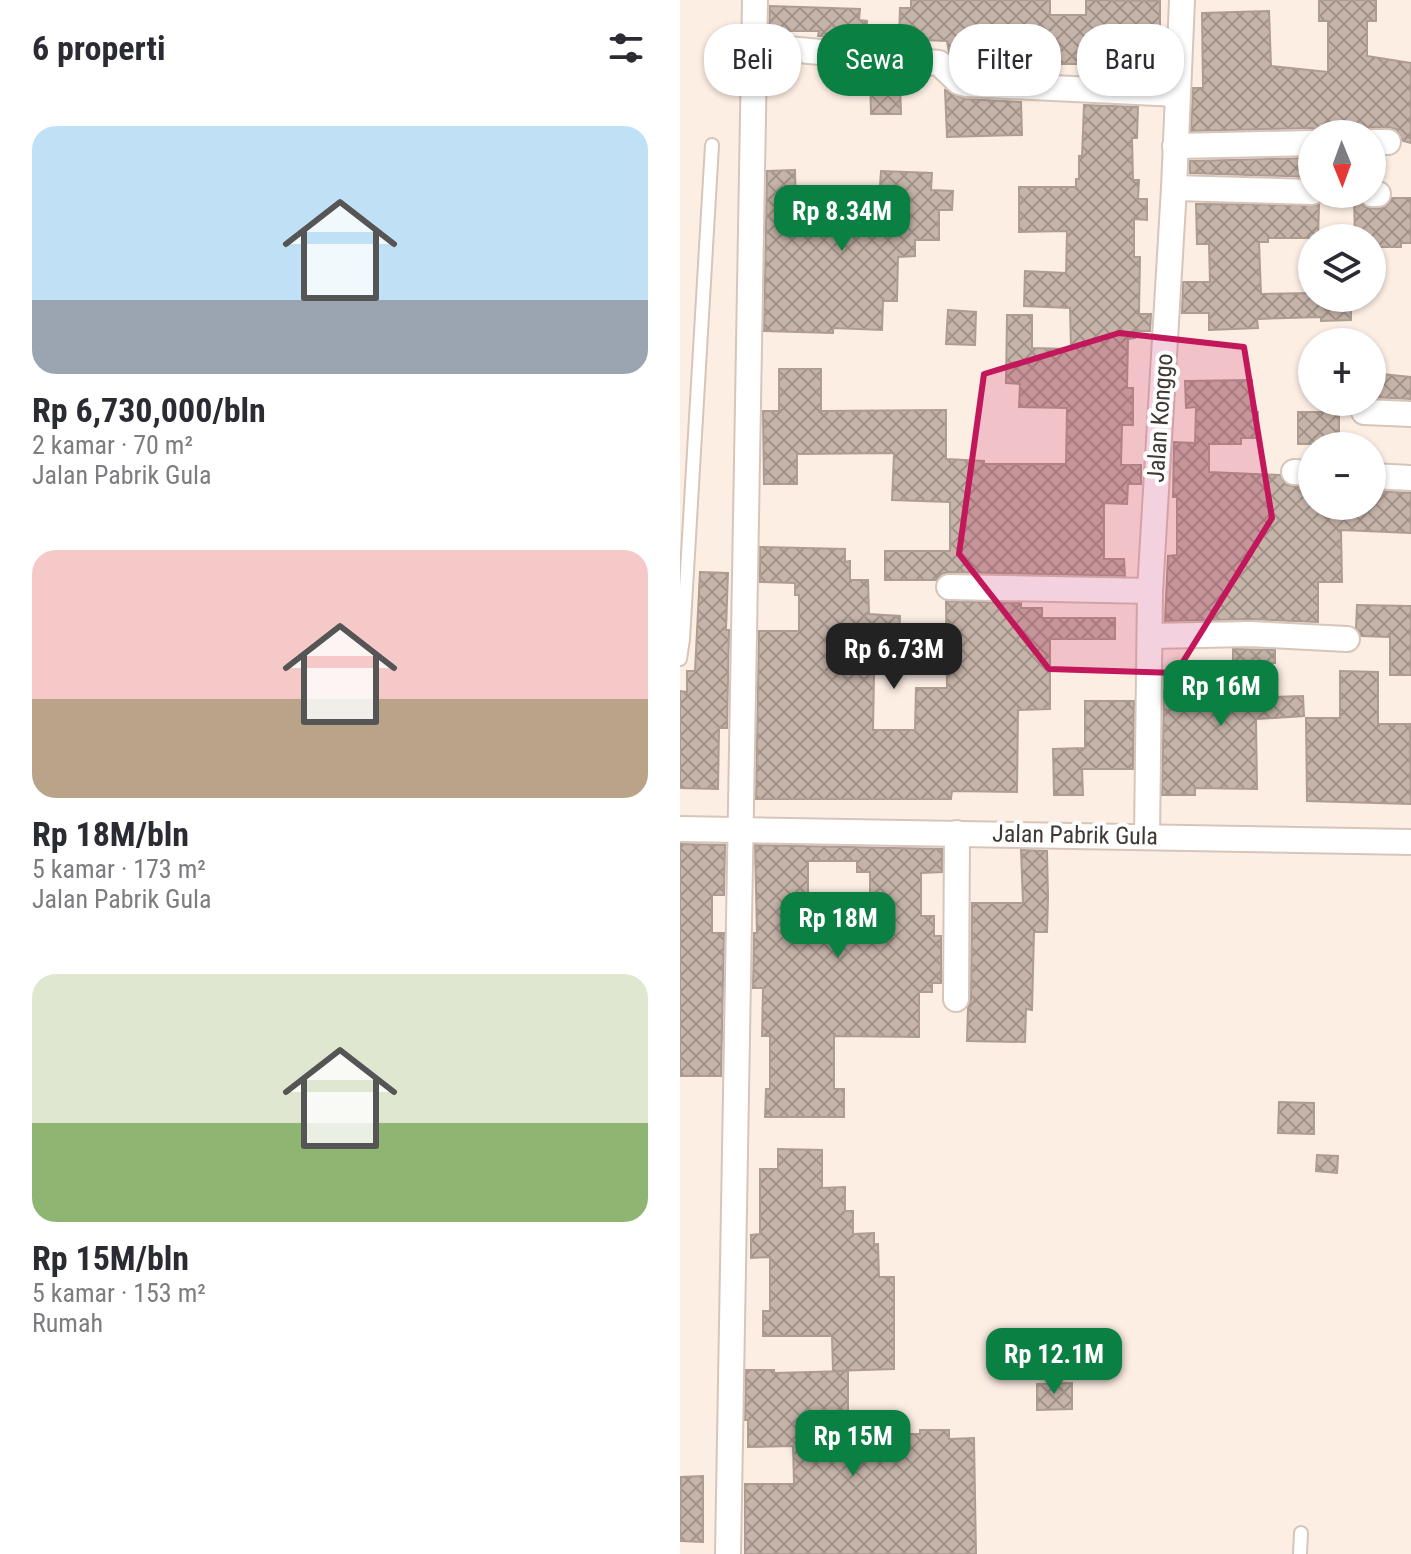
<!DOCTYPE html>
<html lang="id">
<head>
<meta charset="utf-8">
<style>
  body { margin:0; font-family:"Roboto Condensed",sans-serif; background:#f7f7f7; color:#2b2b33; height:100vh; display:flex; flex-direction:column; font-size:30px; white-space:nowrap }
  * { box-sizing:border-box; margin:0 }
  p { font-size:26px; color:#7c7c81 }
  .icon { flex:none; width:44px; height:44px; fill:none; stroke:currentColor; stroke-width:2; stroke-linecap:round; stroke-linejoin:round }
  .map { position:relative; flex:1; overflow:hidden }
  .details { display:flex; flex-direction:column; background:#fff; width:680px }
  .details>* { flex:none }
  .hud { position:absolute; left:24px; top:24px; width:586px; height:72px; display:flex; gap:16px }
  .needle { width:52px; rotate:179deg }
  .tools { position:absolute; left:618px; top:120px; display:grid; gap:16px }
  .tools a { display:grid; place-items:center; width:88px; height:88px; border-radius:50%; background:#fff; box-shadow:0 2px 6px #0004; font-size:40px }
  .price { position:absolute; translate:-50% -68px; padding:0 18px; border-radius:16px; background:#0b8043; color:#fff; font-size:26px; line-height:52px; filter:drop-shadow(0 2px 4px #0008) }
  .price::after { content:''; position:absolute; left:50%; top:48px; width:24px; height:18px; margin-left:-12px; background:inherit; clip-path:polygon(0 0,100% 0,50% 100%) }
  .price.on { background:#222; color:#fff }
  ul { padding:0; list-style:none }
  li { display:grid; align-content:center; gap:16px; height:424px; padding:0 32px }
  li span { display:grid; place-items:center; height:248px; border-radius:24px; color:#555 }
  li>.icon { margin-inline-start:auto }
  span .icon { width:144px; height:144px; fill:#fffc; stroke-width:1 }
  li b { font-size:34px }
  h2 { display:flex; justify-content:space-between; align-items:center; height:96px; padding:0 32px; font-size:34px }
  .tag { padding:0 28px; border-radius:32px; background:#fff; box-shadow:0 2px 6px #0004; font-size:28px; line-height:72px }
  .tag.on { background:#0b8043; color:#fff }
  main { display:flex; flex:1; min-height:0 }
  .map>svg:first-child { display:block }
  .building { fill:url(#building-cross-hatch); stroke:#ad9c91; stroke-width:2; fill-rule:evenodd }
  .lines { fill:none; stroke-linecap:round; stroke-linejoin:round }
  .service-casing { stroke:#d7c5b9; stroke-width:16 }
  .minor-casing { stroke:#d7c5b9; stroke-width:28 }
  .service { stroke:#fff; stroke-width:12 }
  .minor { stroke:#fff; stroke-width:24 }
  .marked { fill:#c2185b; fill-opacity:0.2; stroke:#c2185b; stroke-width:6; stroke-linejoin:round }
  .labels { text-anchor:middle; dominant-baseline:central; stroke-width:8; stroke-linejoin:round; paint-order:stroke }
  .street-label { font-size:24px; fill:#3f3833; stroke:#fefefe }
</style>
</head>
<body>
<main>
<section class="details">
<h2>6 properti<svg class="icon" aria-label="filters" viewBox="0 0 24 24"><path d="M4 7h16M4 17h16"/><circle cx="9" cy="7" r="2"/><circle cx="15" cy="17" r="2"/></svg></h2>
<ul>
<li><span style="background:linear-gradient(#bfe0f5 70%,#9aa5b1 0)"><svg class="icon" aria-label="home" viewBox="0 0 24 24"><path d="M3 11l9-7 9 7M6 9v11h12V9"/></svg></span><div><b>Rp 6,730,000/bln</b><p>2 kamar · 70 m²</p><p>Jalan Pabrik Gula</p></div></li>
<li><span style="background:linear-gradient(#f6c9c9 60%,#b9a48a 0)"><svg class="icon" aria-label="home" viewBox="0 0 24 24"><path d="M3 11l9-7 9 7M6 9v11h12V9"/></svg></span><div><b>Rp 18M/bln</b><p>5 kamar · 173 m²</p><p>Jalan Pabrik Gula</p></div></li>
<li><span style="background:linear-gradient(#dfe7d0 60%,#8fb573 0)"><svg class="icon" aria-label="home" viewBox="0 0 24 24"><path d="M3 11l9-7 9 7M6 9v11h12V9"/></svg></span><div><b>Rp 15M/bln</b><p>5 kamar · 153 m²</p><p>Rumah</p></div></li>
</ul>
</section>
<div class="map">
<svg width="731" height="1554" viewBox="0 0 731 1554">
  <defs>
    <pattern id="building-cross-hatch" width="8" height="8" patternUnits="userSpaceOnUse" patternTransform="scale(2)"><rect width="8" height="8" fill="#c6b4a9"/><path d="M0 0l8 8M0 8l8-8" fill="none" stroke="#a2938a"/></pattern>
  </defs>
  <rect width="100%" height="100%" fill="#fdeee4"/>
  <g class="building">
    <path d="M 231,0 L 370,0 L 370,15 L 406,15 L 406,0 L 480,1 L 480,31 L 471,31 L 470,78 L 405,75 L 406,64 L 370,64 L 370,73 L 295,69 L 295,52 L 269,52 L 267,41 L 219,39 L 220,8 L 231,8 Z"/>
    <path d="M 639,0 L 696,0 L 696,21 L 687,21 L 687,56 L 731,63 L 731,143 L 723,141 L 716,129 L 708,127 L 691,127 L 679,134 L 644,134 L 632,128 L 511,131 L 513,88 L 523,88 L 522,13 L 589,11 L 591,66 L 648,72 L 648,21 L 639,21 Z"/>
    <path d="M 90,6 L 180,9 L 179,20 L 187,21 L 186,39 L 138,36 L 139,31 L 89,31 Z"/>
    <path d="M 190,72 L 232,76 L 232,81 L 220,82 L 221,114 L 191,114 Z"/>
    <path d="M 265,90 L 285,99 L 341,102 L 342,135 L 267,137 Z"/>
    <path d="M 404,105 L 458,107 L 457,138 L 452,138 L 453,180 L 459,180 L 458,199 L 467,199 L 467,220 L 454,219 L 454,257 L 460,257 L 459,314 L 471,314 L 470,331 L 455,331 L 455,338 L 448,339 L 447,388 L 453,388 L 453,425 L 442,425 L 441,465 L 461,465 L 461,484 L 448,484 L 447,504 L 424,503 L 424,559 L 444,559 L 445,576 L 269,572 L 261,574 L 256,580 L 205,580 L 205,551 L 270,551 L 270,502 L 212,500 L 214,453 L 117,454 L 117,484 L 84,484 L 83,411 L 99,411 L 99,369 L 141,369 L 141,411 L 266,410 L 266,459 L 304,461 L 304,464 L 386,464 L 387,408 L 339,407 L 340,384 L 326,383 L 327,315 L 352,315 L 352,348 L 391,349 L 390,308 L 344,306 L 345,271 L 386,273 L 387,231 L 339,232 L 339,187 L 396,187 L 396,179 L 399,179 L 399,156 L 402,156 Z"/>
    <path d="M 632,158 L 632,177 L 510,173 L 510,161 Z"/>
    <path d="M 115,170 L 116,208 L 165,209 L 165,214 L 198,215 L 201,171 L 252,173 L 251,190 L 273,191 L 272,210 L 259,210 L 259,240 L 235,240 L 235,256 L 218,257 L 217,301 L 203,301 L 202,330 L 153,328 L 153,333 L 84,331 L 87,171 Z"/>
    <path d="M 674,198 L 678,198 L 685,207 L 698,209 L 706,207 L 712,198 L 731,198 L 731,243 L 721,243 L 721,247 L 692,247 L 692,238 L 675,238 Z"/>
    <path d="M 516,204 L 639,205 L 638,238 L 588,238 L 588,242 L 579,242 L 581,294 L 632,293 L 632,298 L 671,298 L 671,320 L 641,321 L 641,317 L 577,319 L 578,328 L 529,330 L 529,313 L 502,313 L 503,282 L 530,282 L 529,244 L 517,244 Z"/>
    <path d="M 268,310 L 296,312 L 295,345 L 266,344 Z"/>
    <path d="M 692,373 L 731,377 L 731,399 L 692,397 Z"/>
    <path d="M 572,380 L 573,412 L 578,412 L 577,438 L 561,438 L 561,444 L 529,444 L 529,472 L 600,475 L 606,485 L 632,488 L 632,506 L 692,506 L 692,491 L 731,493 L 731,533 L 661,530 L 662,582 L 638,582 L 638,622 L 570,619 L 485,621 L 488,556 L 497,555 L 497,497 L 493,497 L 494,442 L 515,443 L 516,407 L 506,408 L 505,381 Z"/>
    <rect x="618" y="412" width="41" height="32"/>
    <path d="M 80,547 L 165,549 L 165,562 L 170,561 L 170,580 L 188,580 L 189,614 L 220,616 L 218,674 L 194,674 L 193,730 L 235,730 L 236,688 L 267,688 L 266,601 L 341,603 L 341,608 L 362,608 L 362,618 L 435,618 L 435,639 L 370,639 L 370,709 L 338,710 L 337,792 L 272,791 L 271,799 L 76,799 L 79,631 L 119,631 L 119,595 L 115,595 L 115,583 L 80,582 Z"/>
    <path d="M 20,572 L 48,573 L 46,630 L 49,630 L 47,728 L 39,728 L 38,789 L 0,788 L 0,691 L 7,692 L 7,671 L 15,671 Z"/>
    <path d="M 677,605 L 731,606 L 731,675 L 710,675 L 710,637 L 681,636 L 676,628 Z"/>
    <path d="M 553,649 L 595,650 L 595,663 L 592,663 L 592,697 L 623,696 L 624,716 L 576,719 L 577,789 L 515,788 L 515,795 L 482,795 L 484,691 L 553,690 Z"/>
    <path d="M 660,671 L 698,672 L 698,724 L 730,724 L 731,804 L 627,801 L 626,718 L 660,718 Z"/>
    <path d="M 405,701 L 454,701 L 453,769 L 402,769 L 403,795 L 374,795 L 373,749 L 405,748 Z"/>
    <path d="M 0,844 L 45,845 L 44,895 L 32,895 L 32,933 L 44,933 L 41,1076 L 0,1076 Z"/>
    <path d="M 75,845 L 262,849 L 262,872 L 241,873 L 241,916 L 254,916 L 254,936 L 261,936 L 261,983 L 252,983 L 252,992 L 239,992 L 239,1037 L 154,1036 L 154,1089 L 164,1089 L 164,1117 L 85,1117 L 86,1089 L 90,1089 L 90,1036 L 82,1036 L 83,988 L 73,988 L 74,933 L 77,933 ZM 128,861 L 177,861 L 177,872 L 190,872 L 190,909 L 128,909 Z"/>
    <path d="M 341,850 L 367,851 L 368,897 L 367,932 L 354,932 L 352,1010 L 346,1009 L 345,1042 L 287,1041 L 288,1008 L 291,999 L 292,903 L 343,903 Z"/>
    <path d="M 599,1102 L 634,1103 L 634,1134 L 598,1133 Z"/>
    <path d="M 98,1149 L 142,1150 L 142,1188 L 165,1187 L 165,1211 L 173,1211 L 173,1234 L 194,1233 L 194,1244 L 198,1244 L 199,1277 L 214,1277 L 214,1369 L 153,1371 L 152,1336 L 83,1336 L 83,1311 L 90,1311 L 90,1257 L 71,1258 L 71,1235 L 80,1234 L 80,1169 L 98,1169 Z"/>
    <path d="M 637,1155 L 658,1156 L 657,1173 L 636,1171 Z"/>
    <path d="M 66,1370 L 94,1370 L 94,1373 L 168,1371 L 168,1434 L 240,1434 L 240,1430 L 269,1430 L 269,1439 L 294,1438 L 296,1554 L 65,1554 L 65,1484 L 114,1484 L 113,1446 L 68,1447 L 68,1420 L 65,1420 Z"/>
    <path d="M 392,1383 L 392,1409 L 357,1410 L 357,1384 Z"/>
    <path d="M 23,1476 L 23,1542 L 0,1541 L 1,1477 Z"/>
  </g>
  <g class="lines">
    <defs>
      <g id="service">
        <path d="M 0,659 L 3,639 L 32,145"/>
        <path d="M 620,1554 L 621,1533"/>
      </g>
      <g id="minor">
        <path d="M 75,46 L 259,63 L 279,82 L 286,84 L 498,94"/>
        <path d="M 692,142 L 708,142"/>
        <path d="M 495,146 L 632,143"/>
        <path d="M 494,188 L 632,192"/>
        <path d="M 692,194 L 698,194"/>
        <path d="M 684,412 L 731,414"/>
        <path d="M 614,472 L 632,473"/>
        <path d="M 692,476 L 731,478"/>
        <path d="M 269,587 L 470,591"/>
        <path d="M 470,636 L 570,634 L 667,639"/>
        <path d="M 0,829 L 731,842"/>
        <path d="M 467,837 L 470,591 L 494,188 L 502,0"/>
        <path d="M 276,999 L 277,833"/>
        <path d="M 48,1554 L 75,0"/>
      </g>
    </defs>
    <use href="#service" class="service-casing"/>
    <use href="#minor" class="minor-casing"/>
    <use href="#service" class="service"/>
    <use href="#minor" class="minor"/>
  </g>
  <path class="marked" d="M 439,333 L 564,347 L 592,518 L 496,673 L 369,669 L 279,554 L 304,374 Z"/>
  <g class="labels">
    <g class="street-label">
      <text transform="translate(480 418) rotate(-86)">Jalan Konggo</text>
      <text transform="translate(395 835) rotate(1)">Jalan Pabrik Gula</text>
    </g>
  </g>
</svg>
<div class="tools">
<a><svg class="needle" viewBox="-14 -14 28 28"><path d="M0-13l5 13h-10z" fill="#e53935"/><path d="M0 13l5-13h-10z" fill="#7c7c81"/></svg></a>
<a><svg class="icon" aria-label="layers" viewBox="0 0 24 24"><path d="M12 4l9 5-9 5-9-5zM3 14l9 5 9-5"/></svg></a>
<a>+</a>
<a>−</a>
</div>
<b class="price" style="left:162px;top:253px">Rp 8.34M</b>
<b class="price on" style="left:214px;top:691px">Rp 6.73M</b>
<b class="price" style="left:541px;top:728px">Rp 16M</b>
<b class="price" style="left:158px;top:960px">Rp 18M</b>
<b class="price" style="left:374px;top:1396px">Rp 12.1M</b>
<b class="price" style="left:173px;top:1478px">Rp 15M</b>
<div class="hud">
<a class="tag">Beli</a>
<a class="tag on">Sewa</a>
<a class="tag">Filter</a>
<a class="tag">Baru</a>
</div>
</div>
</main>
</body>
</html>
